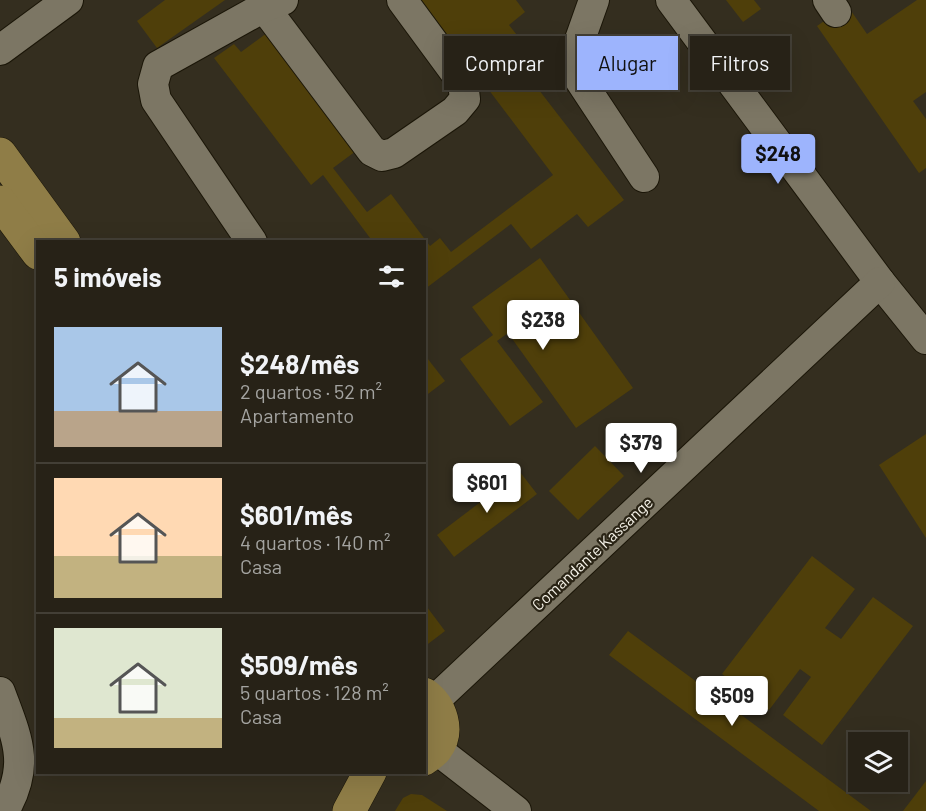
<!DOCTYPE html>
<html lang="pt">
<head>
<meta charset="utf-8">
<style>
  body { margin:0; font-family:Barlow,sans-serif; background:#332f24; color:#f1f3f6; height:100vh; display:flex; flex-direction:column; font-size:22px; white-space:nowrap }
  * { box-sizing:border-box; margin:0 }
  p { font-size:20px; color:#a4a4a1 }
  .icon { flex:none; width:33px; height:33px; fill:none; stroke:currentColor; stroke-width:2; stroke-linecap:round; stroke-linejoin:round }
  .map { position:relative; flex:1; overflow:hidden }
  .side { position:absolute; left:36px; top:240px; width:390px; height:534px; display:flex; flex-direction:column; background:#272217; border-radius:0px; box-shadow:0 6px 24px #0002,0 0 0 2px #433f36 }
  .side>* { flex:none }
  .guide { position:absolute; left:444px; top:36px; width:392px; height:54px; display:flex; gap:12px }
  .tools { position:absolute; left:848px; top:732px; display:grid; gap:12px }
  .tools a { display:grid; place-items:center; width:60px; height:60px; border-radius:0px; background:#272217; box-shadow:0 6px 24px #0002,0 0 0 2px #433f36; font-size:30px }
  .price { position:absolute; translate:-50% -51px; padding:0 14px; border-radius:6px; background:#fff; color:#222; font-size:20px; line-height:39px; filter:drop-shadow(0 2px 3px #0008) }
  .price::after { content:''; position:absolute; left:50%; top:36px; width:18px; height:14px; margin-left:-9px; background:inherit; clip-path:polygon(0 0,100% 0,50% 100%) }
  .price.active { background:#9db4fd; color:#111 }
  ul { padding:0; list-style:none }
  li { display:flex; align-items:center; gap:18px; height:150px; padding:0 18px }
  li+li { border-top:2px solid #433f36 }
  li span { display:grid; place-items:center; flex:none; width:168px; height:120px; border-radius:0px; color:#555 }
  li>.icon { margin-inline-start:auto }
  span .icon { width:72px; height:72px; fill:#fffc; stroke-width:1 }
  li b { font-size:26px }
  h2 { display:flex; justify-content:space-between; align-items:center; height:72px; padding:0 18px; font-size:26px }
  .chip { padding:0 21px; border-radius:0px; background:#272217; box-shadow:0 6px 24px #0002,0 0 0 2px #433f36; font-size:21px; line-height:54px }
  .chip.active { background:#9db4fd; color:#111 }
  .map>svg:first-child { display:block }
  .building { fill:#4f3f0a }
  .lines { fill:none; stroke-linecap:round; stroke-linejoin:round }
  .minor-casing { stroke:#1b1608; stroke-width:32 }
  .major-casing { stroke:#1b1608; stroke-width:34 }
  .minor { stroke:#7c7664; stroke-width:30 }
  .major { stroke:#8f7d47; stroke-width:33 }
  .labels { text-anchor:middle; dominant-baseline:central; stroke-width:4.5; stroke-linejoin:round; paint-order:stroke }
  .street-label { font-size:16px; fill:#f7f4ea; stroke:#2a2415 }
</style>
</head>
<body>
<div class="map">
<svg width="926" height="811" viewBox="0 0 926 811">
  <rect width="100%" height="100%" fill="#342e1f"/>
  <g class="building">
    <path d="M 165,0 L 225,0 L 157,48 L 137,21 Z"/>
    <path d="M 421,0 L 516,0 L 525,12 L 509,25 L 528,49 L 515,59 L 624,200 L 588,227 L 577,214 L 531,249 L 511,224 L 425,289 L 424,242 L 373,242 L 323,175 L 311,185 L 214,58 L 234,44 L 241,52 L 267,33 L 356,151 L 333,168 L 367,212 L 391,194 L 430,246 L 440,238 L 451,252 L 553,175 Z"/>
    <path d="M 726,0 L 754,0 L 761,9 L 743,22 Z"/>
    <path d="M 917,0 L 926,0 L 926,92 L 913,101 L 926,119 L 926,168 L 919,173 L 817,26 L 847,5 L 867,34 Z"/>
    <path d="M 540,258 L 633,388 L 576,428 L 508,333 L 497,341 L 543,402 L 510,426 L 460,359 L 493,335 L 472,307 Z"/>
    <path d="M 424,354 L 445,381 L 424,397 Z"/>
    <path d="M 926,434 L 926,538 L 879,465 Z"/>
    <path d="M 595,446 L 624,476 L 578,520 L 549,491 Z"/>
    <path d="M 520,472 L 537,494 L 454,557 L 437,535 Z"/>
    <path d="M 812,556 L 855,589 L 825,628 L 841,639 L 873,597 L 913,626 L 822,745 L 783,715 L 811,677 L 800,669 L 769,710 L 722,674 Z"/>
    <path d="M 427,607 L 445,631 L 424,647 L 424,609 Z"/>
    <path d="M 628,631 L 871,811 L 819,811 L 609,655 Z"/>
    <path d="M 926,781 L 926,811 L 903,811 Z"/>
    <path d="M 411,794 L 422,795 L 447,811 L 395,811 L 403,798 Z"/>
  </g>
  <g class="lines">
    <defs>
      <g id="minor">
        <path d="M 594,0 L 577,48 L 580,80 L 644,177"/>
        <path d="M 671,0 L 880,282 L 926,339"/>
        <path d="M 828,0 L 836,12"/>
        <path d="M 264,7 L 372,151 L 382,156 L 394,153 L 455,111 L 465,99 L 463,83 L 402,0"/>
        <path d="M 0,50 L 68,0"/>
        <path d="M 252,242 L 156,100 L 153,84 L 158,66 L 264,7 L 283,0"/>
        <path d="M 0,692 C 17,738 31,765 4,811"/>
        <path d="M 434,701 L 880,282"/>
        <path d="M 436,749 L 516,811"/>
      </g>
      <g id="major">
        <path d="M 0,154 L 64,242"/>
        <path d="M 0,202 L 38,253"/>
        <path d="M 424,694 C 441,706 450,731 436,749 C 433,753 428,756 424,759"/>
        <path d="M 349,811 L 370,772"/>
      </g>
    </defs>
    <use href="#minor" class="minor-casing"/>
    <use href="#major" class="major-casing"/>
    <use href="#minor" class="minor"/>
    <use href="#major" class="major"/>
  </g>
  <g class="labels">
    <g class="street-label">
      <text transform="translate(592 553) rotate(-43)">Comandante Kassange</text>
    </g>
  </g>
</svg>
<div class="tools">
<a><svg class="icon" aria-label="layers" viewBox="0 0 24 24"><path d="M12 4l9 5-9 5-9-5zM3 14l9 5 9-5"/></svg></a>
</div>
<b class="price active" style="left:778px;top:185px">$248</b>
<b class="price" style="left:543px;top:351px">$238</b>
<b class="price" style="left:641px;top:474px">$379</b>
<b class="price" style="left:487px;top:514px">$601</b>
<b class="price" style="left:732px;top:727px">$509</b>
<div class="guide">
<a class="chip">Comprar</a>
<a class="chip active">Alugar</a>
<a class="chip">Filtros</a>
</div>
<section class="side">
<h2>5 imóveis<svg class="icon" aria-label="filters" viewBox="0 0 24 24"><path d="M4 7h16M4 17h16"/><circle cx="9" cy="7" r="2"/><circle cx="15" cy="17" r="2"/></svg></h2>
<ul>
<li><span style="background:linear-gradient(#a9c7e8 70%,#b9a48a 0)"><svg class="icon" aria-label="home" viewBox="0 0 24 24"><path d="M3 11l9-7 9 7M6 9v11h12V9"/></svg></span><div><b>$248/mês</b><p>2 quartos · 52 m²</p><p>Apartamento</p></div></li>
<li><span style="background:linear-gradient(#ffd9b3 65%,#c2b280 0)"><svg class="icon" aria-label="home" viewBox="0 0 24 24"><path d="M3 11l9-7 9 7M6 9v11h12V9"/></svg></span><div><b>$601/mês</b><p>4 quartos · 140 m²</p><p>Casa</p></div></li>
<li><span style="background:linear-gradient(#dfe7d0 75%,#c2b280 0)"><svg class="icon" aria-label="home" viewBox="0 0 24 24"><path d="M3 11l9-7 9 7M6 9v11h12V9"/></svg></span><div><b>$509/mês</b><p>5 quartos · 128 m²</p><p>Casa</p></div></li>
</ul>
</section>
</div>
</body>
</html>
